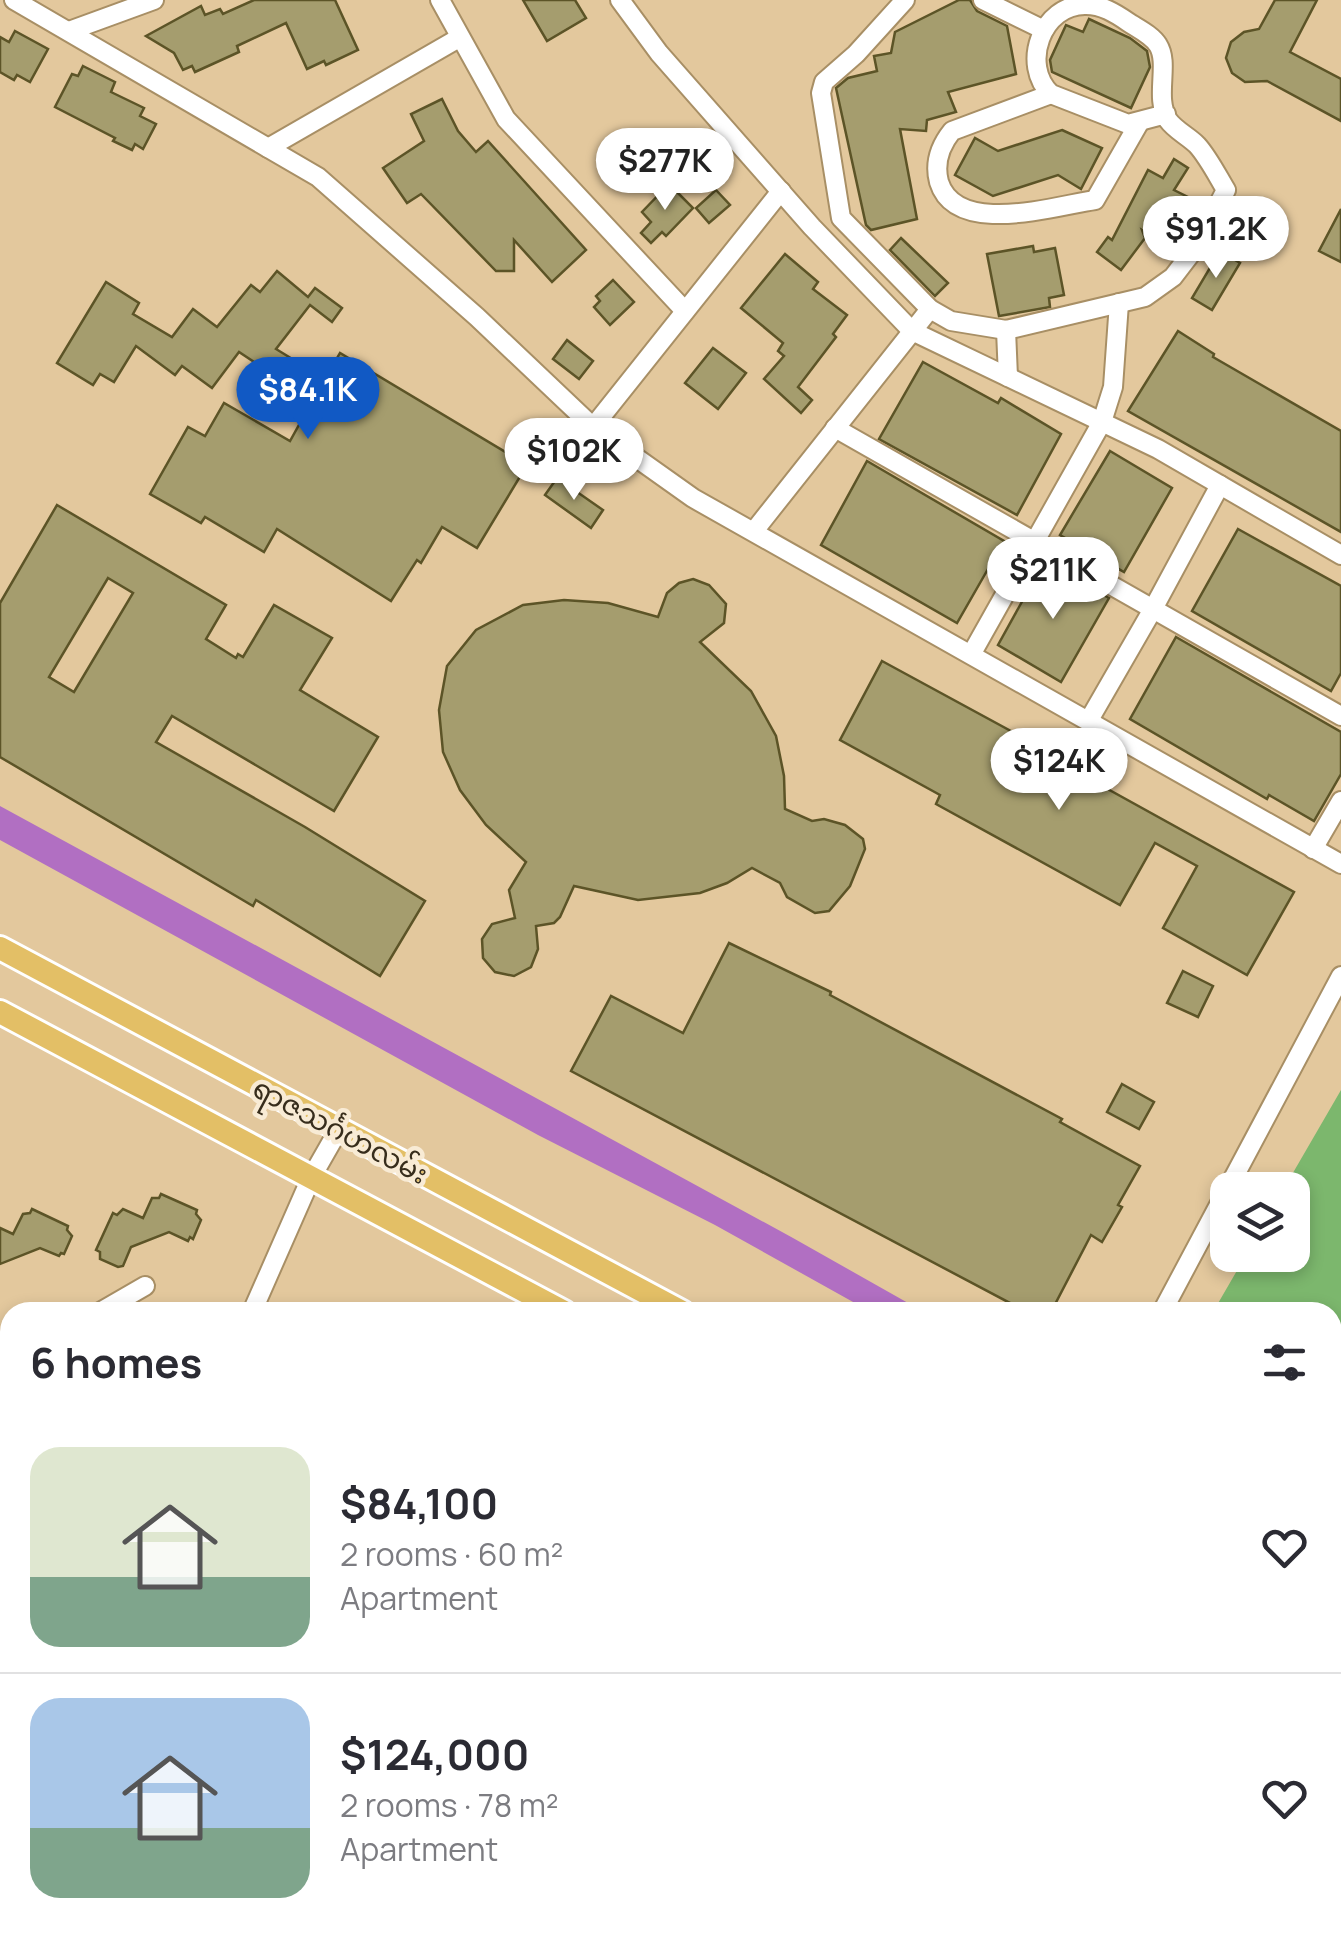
<!DOCTYPE html>
<html lang="en">
<head>
<meta charset="utf-8">
<style>
  body { margin:0; font-family:Manrope,"Noto Sans Myanmar",sans-serif; background:#f2f2f3; color:#2b2b33; height:100vh; display:flex; flex-direction:column; font-size:38px; white-space:nowrap }
  * { box-sizing:border-box; margin:0 }
  p { font-size:32px; color:#7c7c81 }
  .icon { flex:none; width:55px; height:55px; fill:none; stroke:currentColor; stroke-width:2; stroke-linecap:round; stroke-linejoin:round }
  .map { position:relative; flex:1; overflow:hidden }
  .sheet { position:absolute; left:0px; top:1302px; width:1342px; height:642px; display:flex; flex-direction:column; background:#fff; border-radius:30px 30px 0 0; box-shadow:0 5px 15px #0003 }
  .sheet>* { flex:none }
  .tools { position:absolute; left:1210px; top:1172px; display:grid; gap:20px }
  .tools a { display:grid; place-items:center; width:100px; height:100px; border-radius:20px; background:#fff; box-shadow:0 5px 15px #0003; font-size:50px }
  .price { position:absolute; translate:-50% -85px; padding:0 22px; border-radius:35px; background:#fff; color:#222; font-size:32px; line-height:65px; filter:drop-shadow(0 2px 5px #0008) }
  .price::after { content:''; position:absolute; left:50%; top:60px; width:30px; height:22px; margin-left:-15px; background:inherit; clip-path:polygon(0 0,100% 0,50% 100%) }
  .price.active { background:#1159c4; color:#fff }
  ul { padding:0; list-style:none }
  li { display:flex; align-items:center; gap:30px; height:250px; padding:0 30px }
  li+li { border-top:2px solid #e1e1e2 }
  li span { display:grid; place-items:center; flex:none; width:280px; height:200px; border-radius:30px; color:#555 }
  li>.icon { margin-inline-start:auto }
  span .icon { width:120px; height:120px; fill:#fffc; stroke-width:1 }
  li b { font-size:42px }
  h2 { display:flex; justify-content:space-between; align-items:center; height:120px; padding:0 30px; font-size:42px }
  .map>svg:first-child { display:block }
  .green { fill:#7cb76d }
  .water { fill:#b16fc2 }
  .building { fill:#a59d6e; stroke:#5c5427; stroke-width:2.5; fill-rule:evenodd }
  .lines { fill:none; stroke-linecap:round; stroke-linejoin:round }
  .minor-casing { stroke:#a88f65; stroke-width:22 }
  .major-casing { stroke:#fff; stroke-width:28 }
  .minor { stroke:#fff; stroke-width:18 }
  .major { stroke:#e3bf66; stroke-width:22 }
  .labels { text-anchor:middle; dominant-baseline:central; stroke-width:9; stroke-linejoin:round; paint-order:stroke }
  .street-label { font-size:28px; fill:#372d1c; stroke:#f8ebd5 }
</style>
</head>
<body>
<div class="map">
<svg width="1341" height="1944" viewBox="0 0 1341 1944">
  <rect width="100%" height="100%" fill="#e3c89d"/>
  <path class="green" d="M 1341,1090 L 1341,1504 L 1332,1500 L 1332,1312 L 1213,1312 L 1246,1255 L 1292,1255 L 1292,1190 L 1283,1190 Z"/>
  <g class="water">
    <path d="M 0,806 L 793,1238 L 924,1312 L 871,1312 L 715,1225 L 538,1135 L 0,840 Z"/>
    <path d="M 10,1773 L 10,1919 L 0,1918 L 0,1780 Z"/>
    <path d="M 1059,1935 L 1162,1935 L 1157,1944 L 1055,1944 Z"/>
  </g>
  <g class="building">
    <path d="M 254,0 L 335,0 L 358,50 L 326,65 L 324,61 L 307,69 L 286,23 L 237,46 L 239,52 L 195,72 L 192,66 L 183,70 L 174,53 L 146,36 L 201,6 L 205,15 L 220,9 L 223,14 Z"/>
    <path d="M 523,0 L 575,0 L 586,18 L 547,41 Z"/>
    <path d="M 959,0 L 970,0 L 977,11 L 1007,26 L 1016,74 L 948,92 L 956,112 L 927,120 L 926,131 L 900,129 L 917,219 L 871,230 L 866,225 L 836,88 L 848,78 L 877,71 L 874,56 L 891,53 L 895,32 Z"/>
    <path d="M 1275,0 L 1317,0 L 1290,52 L 1341,79 L 1341,121 L 1267,81 L 1245,82 L 1232,73 L 1226,58 L 1231,42 L 1244,32 L 1259,29 Z"/>
    <path d="M 1089,19 L 1130,38 L 1147,51 L 1150,67 L 1131,108 L 1052,72 L 1050,60 L 1066,25 L 1083,32 Z"/>
    <path d="M 15,31 L 48,49 L 30,82 L 17,75 L 14,80 L 0,72 L 0,37 L 9,42 Z"/>
    <path d="M 83,66 L 115,82 L 111,92 L 144,108 L 140,116 L 156,124 L 143,149 L 135,144 L 132,150 L 113,141 L 115,138 L 55,107 L 72,74 L 78,76 Z"/>
    <path d="M 442,99 L 458,131 L 476,152 L 488,141 L 586,250 L 552,282 L 514,240 L 514,271 L 496,271 L 421,194 L 407,203 L 383,168 L 424,141 L 411,114 Z"/>
    <path d="M 1062,130 L 1102,148 L 1081,189 L 1058,175 L 993,196 L 955,175 L 975,138 L 998,151 Z"/>
    <path d="M 1174,159 L 1188,168 L 1174,190 L 1192,199 L 1168,244 L 1142,230 L 1145,238 L 1121,270 L 1097,252 L 1108,237 L 1112,240 L 1148,170 L 1163,178 Z"/>
    <path d="M 669,184 L 693,208 L 666,236 L 662,232 L 651,243 L 641,233 L 651,222 L 642,212 Z"/>
    <path d="M 716,190 L 730,205 L 709,223 L 696,208 Z"/>
    <path d="M 1341,209 L 1341,262 L 1319,251 Z"/>
    <path d="M 901,238 L 948,283 L 935,296 L 890,250 Z"/>
    <path d="M 1033,246 L 1034,252 L 1055,248 L 1064,295 L 1049,298 L 1050,307 L 999,316 L 987,254 Z"/>
    <path d="M 1220,251 L 1240,263 L 1212,310 L 1192,298 Z"/>
    <path d="M 785,254 L 818,282 L 813,289 L 847,315 L 833,334 L 836,337 L 798,387 L 812,400 L 801,413 L 764,379 L 784,356 L 778,351 L 783,343 L 741,308 Z"/>
    <path d="M 277,271 L 308,297 L 315,288 L 342,308 L 332,322 L 310,305 L 276,349 L 325,379 L 340,353 L 527,465 L 477,548 L 442,527 L 421,563 L 417,560 L 391,601 L 277,529 L 264,552 L 205,517 L 201,523 L 150,494 L 188,427 L 205,436 L 224,403 L 290,441 L 310,405 L 263,376 L 266,370 L 239,352 L 212,388 L 182,366 L 175,375 L 136,346 L 114,382 L 100,374 L 93,385 L 57,363 L 106,282 L 139,303 L 133,314 L 172,337 L 193,309 L 217,327 L 251,285 L 260,292 Z"/>
    <path d="M 613,280 L 634,302 L 610,325 L 594,307 L 600,301 L 596,296 Z"/>
    <path d="M 1178,331 L 1214,354 L 1213,357 L 1341,431 L 1341,532 L 1128,411 Z"/>
    <path d="M 567,340 L 593,361 L 579,379 L 553,359 Z"/>
    <path d="M 713,348 L 746,373 L 718,409 L 685,383 Z"/>
    <path d="M 923,362 L 998,403 L 1001,398 L 1061,434 L 1017,515 L 879,439 Z"/>
    <path d="M 1110,451 L 1172,488 L 1124,572 L 1060,535 Z"/>
    <path d="M 867,461 L 1004,541 L 957,623 L 821,545 Z"/>
    <path d="M 557,478 L 603,510 L 591,528 L 545,495 Z"/>
    <path d="M 57,505 L 226,605 L 206,639 L 236,658 L 238,654 L 243,657 L 274,605 L 332,638 L 300,690 L 378,737 L 334,811 L 172,716 L 156,742 L 305,827 L 425,901 L 380,976 L 256,900 L 253,906 L 0,757 L 0,603 ZM 108,578 L 133,593 L 74,692 L 49,677 Z"/>
    <path d="M 1238,529 L 1341,586 L 1341,673 L 1331,691 L 1192,611 Z"/>
    <path d="M 1044,562 L 1109,598 L 1061,682 L 998,645 Z"/>
    <path d="M 693,579 L 709,585 L 726,604 L 724,623 L 700,642 L 751,691 L 776,736 L 784,776 L 785,809 L 812,821 L 824,819 L 845,825 L 863,839 L 865,849 L 850,886 L 829,911 L 815,913 L 787,897 L 780,883 L 752,868 L 727,883 L 700,893 L 638,900 L 574,886 L 560,917 L 554,923 L 536,926 L 538,949 L 531,967 L 514,976 L 495,972 L 483,958 L 482,939 L 492,924 L 515,918 L 509,890 L 526,862 L 486,825 L 460,790 L 443,752 L 439,710 L 447,666 L 476,630 L 523,605 L 564,600 L 608,603 L 658,617 L 667,593 L 679,583 Z"/>
    <path d="M 1176,637 L 1341,732 L 1341,774 L 1314,821 L 1269,795 L 1267,799 L 1130,719 Z"/>
    <path d="M 882,661 L 1088,773 L 1086,777 L 1294,892 L 1247,975 L 1163,928 L 1197,866 L 1155,843 L 1120,905 L 936,804 L 940,795 L 840,740 Z"/>
    <path d="M 729,943 L 831,992 L 830,995 L 1062,1119 L 1060,1122 L 1140,1166 L 1118,1205 L 1122,1207 L 1102,1242 L 1091,1235 L 1051,1312 L 1027,1312 L 571,1071 L 611,996 L 683,1033 Z"/>
    <path d="M 1183,971 L 1213,986 L 1198,1017 L 1167,1003 Z"/>
    <path d="M 1122,1084 L 1154,1102 L 1139,1129 L 1107,1112 Z"/>
    <path d="M 161,1194 L 197,1210 L 196,1214 L 201,1220 L 193,1239 L 190,1237 L 188,1241 L 169,1232 L 131,1247 L 123,1266 L 118,1267 L 100,1259 L 100,1252 L 96,1250 L 113,1213 L 117,1215 L 123,1209 L 143,1218 L 152,1198 L 159,1198 Z"/>
    <path d="M 32,1209 L 68,1226 L 67,1230 L 72,1236 L 64,1254 L 61,1253 L 59,1256 L 40,1248 L 0,1264 L 0,1228 L 13,1234 L 23,1214 L 30,1213 Z"/>
  </g>
  <g class="lines">
    <defs>
      <g id="minor">
        <path d="M 14,0 L 318,177 L 477,317 L 593,427 L 693,498 L 1341,864"/>
        <path d="M 440,0 L 506,119 L 685,311"/>
        <path d="M 620,0 L 659,53 L 812,227 L 912,331 L 1158,449 L 1341,555"/>
        <path d="M 905,0 L 856,54 L 824,82 L 821,93 L 841,218 L 930,309 L 951,321 L 1006,330 L 1145,297 L 1173,277 L 1196,247 L 1226,190 C 1217,175 1208,157 1197,145 C 1188,136 1175,130 1168,120 C 1154,97 1170,64 1158,45 C 1152,35 1137,28 1128,22 C 1115,13 1102,5 1086,5 C 1042,4 1020,65 1051,94 L 1128,124 L 1166,114"/>
        <path d="M 983,0 L 1044,30"/>
        <path d="M 69,31 L 154,0"/>
        <path d="M 1051,94 L 952,131 C 940,146 934,163 939,182 C 956,237 1054,206 1095,200 L 1139,123"/>
        <path d="M 268,148 L 459,38"/>
        <path d="M 1006,330 L 1008,377"/>
        <path d="M 593,427 L 781,191"/>
        <path d="M 835,428 L 1341,716"/>
        <path d="M 754,531 L 930,309"/>
        <path d="M 972,653 L 1102,422 L 1113,387 L 1119,303"/>
        <path d="M 1089,720 L 1153,609 L 1220,485"/>
        <path d="M 1313,849 L 1341,801"/>
        <path d="M 100,1312 L 145,1286"/>
        <path d="M 252,1312 L 311,1178 L 339,1129"/>
        <path d="M 1162,1312 L 1341,976"/>
        <path d="M 0,1376 L 10,1367"/>
        <path d="M 0,1471 L 10,1478"/>
        <path d="M 0,1542 L 10,1534"/>
        <path d="M 0,1716 L 10,1710"/>
        <path d="M 665,1935 L 710,1944"/>
        <path d="M 156,1944 L 156,1935"/>
        <path d="M 760,1944 L 799,1935"/>
        <path d="M 1238,1944 L 1244,1935"/>
      </g>
      <g id="major">
        <path d="M 0,948 L 682,1312"/>
        <path d="M 0,1012 L 564,1312"/>
        <path d="M 1332,1686 L 1341,1691"/>
        <path d="M 1332,1773 L 1341,1780"/>
      </g>
    </defs>
    <use href="#minor" class="minor-casing"/>
    <use href="#major" class="major-casing"/>
    <use href="#minor" class="minor"/>
    <use href="#major" class="major"/>
  </g>
  <g class="labels">
    <g class="street-label">
      <text transform="translate(341 1130) rotate(28)">ရာဇသင်္ဂဟလမ်း</text>
    </g>
  </g>
</svg>
<div class="tools">
<a><svg class="icon" aria-label="layers" viewBox="0 0 24 24"><path d="M12 4l9 5-9 5-9-5zM3 14l9 5 9-5"/></svg></a>
</div>
<b class="price" style="left:665px;top:213px">$277K</b>
<b class="price" style="left:1216px;top:281px">$91.2K</b>
<b class="price active" style="left:308px;top:442px">$84.1K</b>
<b class="price" style="left:574px;top:503px">$102K</b>
<b class="price" style="left:1053px;top:622px">$211K</b>
<b class="price" style="left:1059px;top:813px">$124K</b>
<section class="sheet">
<h2>6 homes<svg class="icon" aria-label="filters" viewBox="0 0 24 24"><path d="M4 7h16M4 17h16"/><circle cx="9" cy="7" r="2"/><circle cx="15" cy="17" r="2"/></svg></h2>
<ul>
<li><span style="background:linear-gradient(#dfe7d0 65%,#7fa58c 0)"><svg class="icon" aria-label="home" viewBox="0 0 24 24"><path d="M3 11l9-7 9 7M6 9v11h12V9"/></svg></span><div><b>$84,100</b><p>2 rooms · 60 m²</p><p>Apartment</p></div><svg class="icon" aria-label="heart" viewBox="0 0 24 24"><path d="M12 20l-8-8c-3-5 5-10 8-4 3-6 11-1 8 4z"/></svg></li>
<li><span style="background:linear-gradient(#a9c7e8 65%,#7fa58c 0)"><svg class="icon" aria-label="home" viewBox="0 0 24 24"><path d="M3 11l9-7 9 7M6 9v11h12V9"/></svg></span><div><b>$124,000</b><p>2 rooms · 78 m²</p><p>Apartment</p></div><svg class="icon" aria-label="heart" viewBox="0 0 24 24"><path d="M12 20l-8-8c-3-5 5-10 8-4 3-6 11-1 8 4z"/></svg></li>
</ul>
</section>
</div>
</body>
</html>
